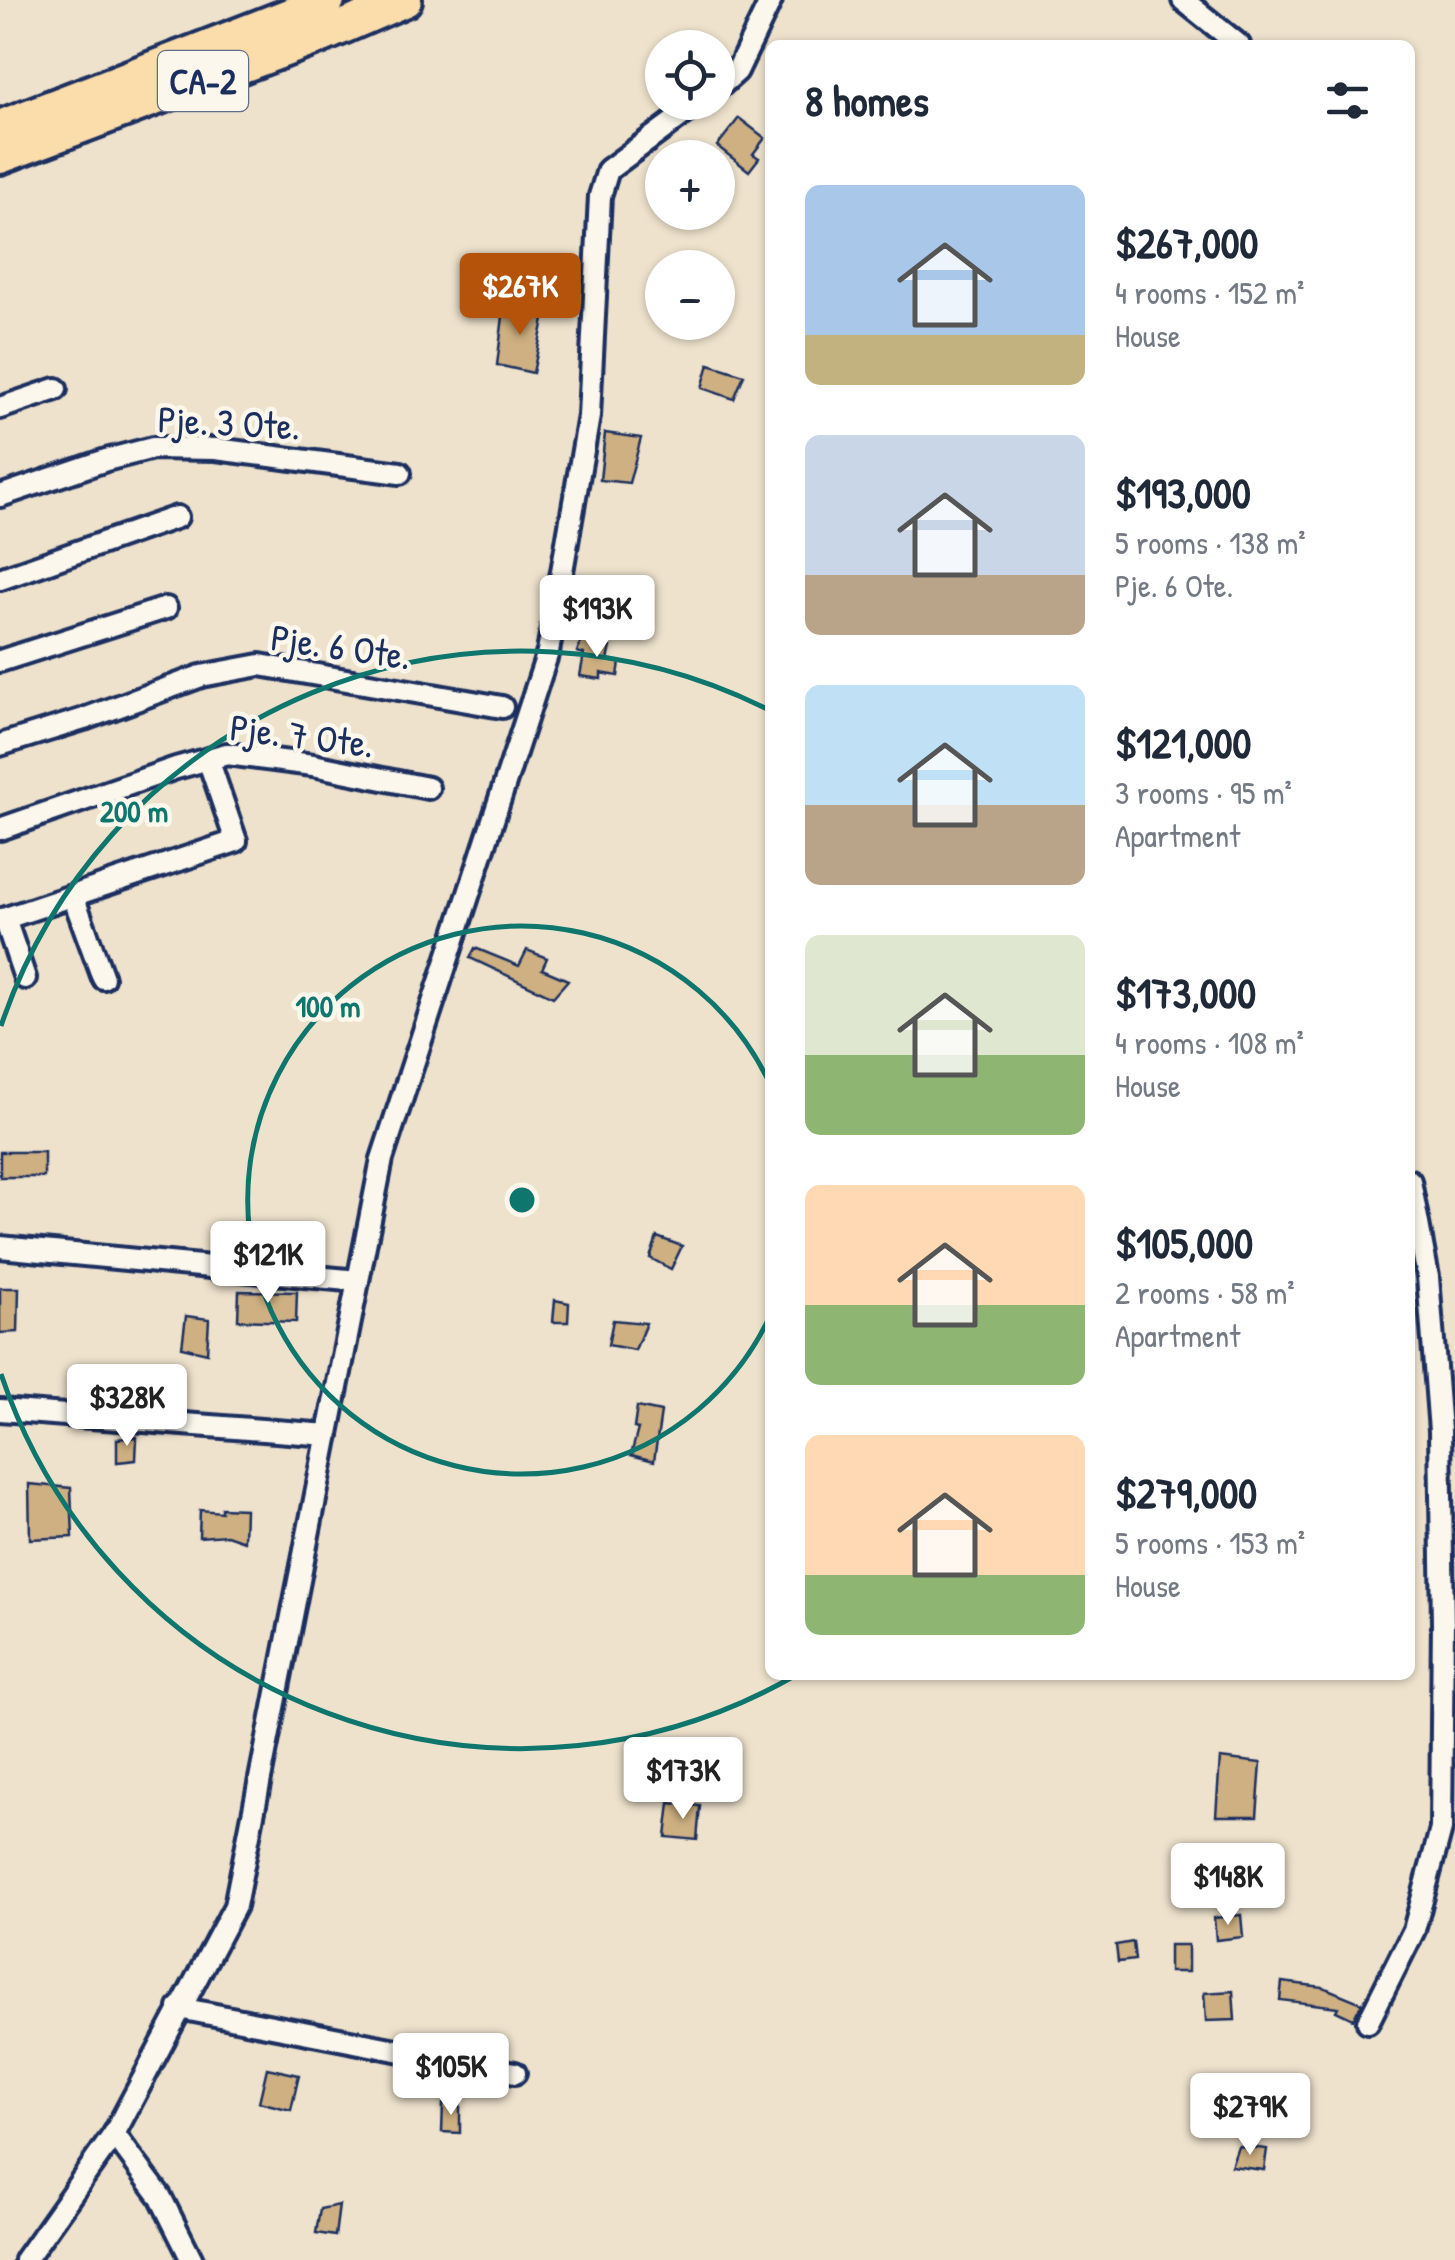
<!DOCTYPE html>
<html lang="en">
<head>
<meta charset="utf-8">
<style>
  body { margin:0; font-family:"Patrick Hand",sans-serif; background:#f6f6f7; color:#1f2937; height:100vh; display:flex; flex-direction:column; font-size:38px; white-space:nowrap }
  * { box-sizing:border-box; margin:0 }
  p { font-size:32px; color:#747a83 }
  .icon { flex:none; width:55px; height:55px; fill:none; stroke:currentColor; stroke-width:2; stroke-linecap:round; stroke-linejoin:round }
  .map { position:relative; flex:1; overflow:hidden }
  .panel { position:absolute; left:765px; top:40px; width:650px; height:1640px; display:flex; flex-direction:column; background:#fff; border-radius:15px; box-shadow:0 2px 8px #0004 }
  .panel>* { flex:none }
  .fabs { position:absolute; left:645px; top:30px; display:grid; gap:20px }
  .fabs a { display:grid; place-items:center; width:90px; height:90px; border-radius:50%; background:#fff; box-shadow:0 2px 8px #0004; font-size:50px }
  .price { position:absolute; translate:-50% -85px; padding:0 22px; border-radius:10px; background:#fff; color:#222; font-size:32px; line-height:65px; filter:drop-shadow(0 2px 5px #0008) }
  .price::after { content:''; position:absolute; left:50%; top:60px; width:30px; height:22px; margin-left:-15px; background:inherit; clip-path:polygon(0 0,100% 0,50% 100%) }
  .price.current { background:#b45309; color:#fff }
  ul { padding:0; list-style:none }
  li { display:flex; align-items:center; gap:30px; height:250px; padding:0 40px }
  li span { display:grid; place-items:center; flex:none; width:280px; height:200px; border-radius:15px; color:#555 }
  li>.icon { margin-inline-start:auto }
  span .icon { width:120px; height:120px; fill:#fffc; stroke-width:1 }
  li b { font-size:42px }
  h2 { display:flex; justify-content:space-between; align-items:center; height:120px; padding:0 40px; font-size:42px }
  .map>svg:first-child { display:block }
  .building { fill:#ceb082; stroke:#1b2f5e; stroke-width:2.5 }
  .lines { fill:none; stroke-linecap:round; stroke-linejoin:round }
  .street-casing { stroke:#1b2f5e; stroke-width:28 }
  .primary-casing { stroke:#1b2f5e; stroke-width:40 }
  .street { stroke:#fbf7ec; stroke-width:20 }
  .primary { stroke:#fbddab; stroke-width:32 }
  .ring { fill:none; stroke:#0f766e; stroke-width:5 }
  .labels { text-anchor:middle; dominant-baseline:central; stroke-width:9; stroke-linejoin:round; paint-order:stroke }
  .shield { fill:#fbf7ec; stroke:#5e6b89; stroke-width:2.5 }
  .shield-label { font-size:35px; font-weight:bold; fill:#1b2f5e }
  .street-label { font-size:38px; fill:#1b2f5e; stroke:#fbf7ec }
  .centre { fill:#0f766e; stroke:#fbf7ec; stroke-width:5 }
  .ring-label { font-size:30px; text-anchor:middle; font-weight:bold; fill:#0f766e; stroke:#fbf7ec; stroke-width:9; stroke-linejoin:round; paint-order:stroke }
</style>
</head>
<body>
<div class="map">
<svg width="1455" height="2260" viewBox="0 0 1455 2260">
  <rect width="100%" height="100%" fill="#eee2cc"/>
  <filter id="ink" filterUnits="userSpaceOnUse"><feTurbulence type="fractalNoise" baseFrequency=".01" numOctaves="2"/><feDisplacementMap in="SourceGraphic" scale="20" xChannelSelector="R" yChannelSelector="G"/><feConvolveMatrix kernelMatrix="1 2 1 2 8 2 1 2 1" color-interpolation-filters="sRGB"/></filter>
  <g filter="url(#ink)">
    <g class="building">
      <path d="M 739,118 L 765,138 L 753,154 L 759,158 L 749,171 L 717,146 Z"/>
      <path d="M 504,308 L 546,310 L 533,373 L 497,365 Z"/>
      <path d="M 709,364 L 744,375 L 734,399 L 702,388 Z"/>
      <path d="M 605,433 L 641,438 L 629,483 L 600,480 Z"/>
      <path d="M 582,637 L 611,647 L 608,660 L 620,662 L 618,676 L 601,673 L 601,679 L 580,676 L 584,654 L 577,652 Z"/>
      <path d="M 475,948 L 519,966 L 527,950 L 547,958 L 542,969 L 568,980 L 553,997 L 470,958 Z"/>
      <rect x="0" y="1152" width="44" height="25"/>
      <path d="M 657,1237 L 682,1246 L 671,1269 L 650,1258 Z"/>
      <path d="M 0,1288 L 19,1288 L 18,1332 L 0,1333 Z"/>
      <path d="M 239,1291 L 297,1292 L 296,1322 L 238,1320 Z"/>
      <path d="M 555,1300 L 569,1303 L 568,1322 L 553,1322 Z"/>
      <path d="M 186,1316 L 209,1319 L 207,1353 L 182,1347 Z"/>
      <path d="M 613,1320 L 646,1323 L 635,1350 L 608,1345 Z"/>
      <path d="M 637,1407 L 661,1412 L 654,1461 L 631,1455 L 638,1429 L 634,1428 Z"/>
      <path d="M 137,1437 L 136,1460 L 117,1462 L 117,1439 Z"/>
      <path d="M 29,1484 L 71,1488 L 73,1537 L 30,1539 Z"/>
      <path d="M 221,1508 L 245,1509 L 244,1541 L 227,1535 L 199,1537 L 200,1510 L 221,1512 Z"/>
      <path d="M 1220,1758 L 1261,1763 L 1257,1816 L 1216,1816 Z"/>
      <path d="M 670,1803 L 700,1806 L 697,1840 L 666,1837 Z"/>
      <path d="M 1241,1915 L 1243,1937 L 1216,1940 L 1214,1918 Z"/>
      <path d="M 1133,1942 L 1135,1960 L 1118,1962 L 1116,1945 Z"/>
      <rect x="1169" y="1945" width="19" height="27"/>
      <path d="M 1282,1982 L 1323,1987 L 1362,2003 L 1353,2019 L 1336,2011 L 1338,2007 L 1280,2000 Z"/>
      <path d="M 1233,1991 L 1235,2020 L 1206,2021 L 1204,1993 Z"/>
      <path d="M 267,2068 L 299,2075 L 291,2110 L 259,2102 Z"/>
      <path d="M 443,2104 L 460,2104 L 460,2133 L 442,2132 Z"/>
      <path d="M 1209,2104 L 1238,2105 L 1237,2128 L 1209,2128 Z"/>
      <path d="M 1238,2146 L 1267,2149 L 1264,2170 L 1231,2166 Z"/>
      <path d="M 339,2205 L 335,2236 L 316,2233 L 320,2209 Z"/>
    </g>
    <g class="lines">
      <defs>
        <g id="street">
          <path d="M 1183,0 L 1239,45"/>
          <path d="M 718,88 L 737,71 L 771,0"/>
          <path d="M 0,408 L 56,389"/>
          <path d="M 0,496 L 106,460 L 153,448 L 216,449 L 400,473"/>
          <path d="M 0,579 L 177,517"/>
          <path d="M 0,661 L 166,608"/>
          <path d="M 0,745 L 84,719 L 201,676 L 260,665 L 502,707"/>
          <path d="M 0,829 L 176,768 L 227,754 L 313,765 L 428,788"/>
          <path d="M 73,896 L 103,978"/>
          <path d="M 5,919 L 25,978"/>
          <path d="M 0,920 L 236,841 L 208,759"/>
          <path d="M 0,1247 L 358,1281"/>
          <path d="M 0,1410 L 328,1435"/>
          <path d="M 179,2008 L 515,2073"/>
          <path d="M 1368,2022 L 1414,1930 L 1441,1829 L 1443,1623 L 1440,1431 L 1428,1277 L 1410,1181"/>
          <path d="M 114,2134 L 160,2196 L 192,2260"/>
          <path d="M 25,2260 L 114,2134 L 235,1906 L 382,1159 L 548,652 L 589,416 L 600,196 L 608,170 L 700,102"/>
        </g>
        <g id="primary">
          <path d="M 0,127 L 328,0"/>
          <path d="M 0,157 L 322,36 L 405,0"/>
        </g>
      </defs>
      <use href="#street" class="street-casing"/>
      <use href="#primary" class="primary-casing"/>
      <use href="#street" class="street"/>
      <use href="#primary" class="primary"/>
    </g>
  </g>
  <g class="ring">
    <path d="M769 1318A274 274 0 1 1 769 1082"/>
    <path d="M796 1675A549 549 0 0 1 1 1374M1 1026A549 549 0 0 1 767 709"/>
  </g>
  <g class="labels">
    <rect class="shield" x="158" y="51" width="90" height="60" rx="8"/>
    <g class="shield-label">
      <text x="203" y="81">CA-2</text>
    </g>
    <g class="street-label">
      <text transform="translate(229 422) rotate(3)">Pje. 3 Ote.</text>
      <text transform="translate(341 646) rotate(8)">Pje. 6 Ote.</text>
      <text transform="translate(302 735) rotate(7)">Pje. 7 Ote.</text>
    </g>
  </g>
  <circle cx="522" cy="1200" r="15" class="centre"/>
  <g class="ring-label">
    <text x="134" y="822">200 m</text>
    <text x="328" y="1017">100 m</text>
  </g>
</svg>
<div class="fabs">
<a><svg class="icon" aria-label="locate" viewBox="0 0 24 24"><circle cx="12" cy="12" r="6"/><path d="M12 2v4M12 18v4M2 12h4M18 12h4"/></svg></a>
<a>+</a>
<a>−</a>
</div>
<b class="price current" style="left:520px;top:338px">$267K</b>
<b class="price" style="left:597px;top:660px">$193K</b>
<b class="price" style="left:268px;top:1306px">$121K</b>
<b class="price" style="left:127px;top:1449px">$328K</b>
<b class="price" style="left:683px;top:1822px">$173K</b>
<b class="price" style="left:1228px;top:1928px">$148K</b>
<b class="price" style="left:451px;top:2118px">$105K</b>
<b class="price" style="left:1250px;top:2158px">$279K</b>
<section class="panel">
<h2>8 homes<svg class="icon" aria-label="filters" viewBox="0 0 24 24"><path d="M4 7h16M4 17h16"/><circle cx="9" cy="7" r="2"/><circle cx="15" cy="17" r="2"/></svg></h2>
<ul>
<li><span style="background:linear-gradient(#a9c7e8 75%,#c2b280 0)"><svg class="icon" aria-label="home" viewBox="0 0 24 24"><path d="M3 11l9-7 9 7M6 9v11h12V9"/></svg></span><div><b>$267,000</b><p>4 rooms · 152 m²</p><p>House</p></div></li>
<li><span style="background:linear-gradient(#c9d6e8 70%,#b9a48a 0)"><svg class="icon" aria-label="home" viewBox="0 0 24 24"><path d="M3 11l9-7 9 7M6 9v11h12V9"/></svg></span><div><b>$193,000</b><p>5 rooms · 138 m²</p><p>Pje. 6 Ote.</p></div></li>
<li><span style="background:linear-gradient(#bfe0f5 60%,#b9a48a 0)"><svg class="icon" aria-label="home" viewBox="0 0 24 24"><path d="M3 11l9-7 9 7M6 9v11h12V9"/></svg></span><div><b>$121,000</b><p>3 rooms · 95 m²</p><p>Apartment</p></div></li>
<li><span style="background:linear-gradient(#dfe7d0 60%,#8fb573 0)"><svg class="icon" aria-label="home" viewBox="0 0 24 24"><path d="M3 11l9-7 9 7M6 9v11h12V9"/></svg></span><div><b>$173,000</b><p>4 rooms · 108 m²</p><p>House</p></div></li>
<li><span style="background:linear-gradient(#ffd9b3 60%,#8fb573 0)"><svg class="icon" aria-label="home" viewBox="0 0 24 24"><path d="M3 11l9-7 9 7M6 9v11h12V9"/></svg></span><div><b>$105,000</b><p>2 rooms · 58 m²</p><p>Apartment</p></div></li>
<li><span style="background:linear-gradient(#ffd9b3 70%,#8fb573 0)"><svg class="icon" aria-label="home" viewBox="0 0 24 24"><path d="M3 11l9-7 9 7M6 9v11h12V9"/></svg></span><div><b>$279,000</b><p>5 rooms · 153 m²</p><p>House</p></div></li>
</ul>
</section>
</div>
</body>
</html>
